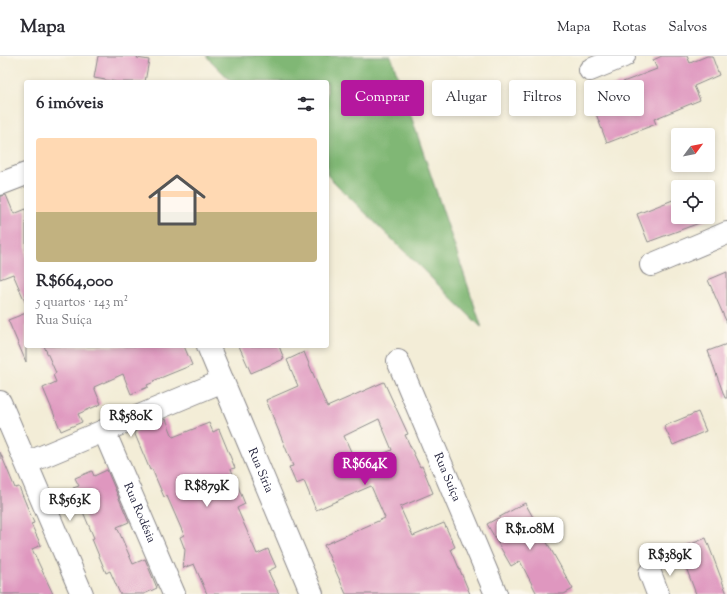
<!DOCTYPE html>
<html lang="pt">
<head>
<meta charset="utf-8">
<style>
  body { margin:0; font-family:"Sorts Mill Goudy",serif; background:#f2f2f3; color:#2b2b33; height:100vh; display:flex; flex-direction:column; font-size:15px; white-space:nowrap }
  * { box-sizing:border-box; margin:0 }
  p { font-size:13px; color:#7c7c81 }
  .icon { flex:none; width:22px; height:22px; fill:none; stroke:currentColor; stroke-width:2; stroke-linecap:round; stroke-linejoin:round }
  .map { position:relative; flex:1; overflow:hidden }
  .side { position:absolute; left:24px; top:24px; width:305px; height:268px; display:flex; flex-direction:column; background:#fff; border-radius:4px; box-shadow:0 2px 6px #0003 }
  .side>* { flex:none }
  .banner { position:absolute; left:341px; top:24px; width:326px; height:36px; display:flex; gap:8px }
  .needle { width:26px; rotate:58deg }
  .fabs { position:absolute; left:671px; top:72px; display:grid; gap:8px }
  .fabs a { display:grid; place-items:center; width:44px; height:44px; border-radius:4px; background:#fff; box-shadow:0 2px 6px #0003; font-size:20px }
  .price { position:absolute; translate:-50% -34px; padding:0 9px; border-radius:8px; background:#fff; color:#222; font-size:13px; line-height:26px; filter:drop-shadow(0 1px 2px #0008) }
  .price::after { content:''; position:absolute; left:50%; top:24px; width:12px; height:9px; margin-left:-6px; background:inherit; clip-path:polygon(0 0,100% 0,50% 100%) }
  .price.selected { background:#b5179e; color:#fff }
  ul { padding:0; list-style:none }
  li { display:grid; align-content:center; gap:8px; height:212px; padding:0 12px }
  li span { display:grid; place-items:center; height:124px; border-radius:4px; color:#555 }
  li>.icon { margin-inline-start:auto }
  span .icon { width:72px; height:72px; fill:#fffc; stroke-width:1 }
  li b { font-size:17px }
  h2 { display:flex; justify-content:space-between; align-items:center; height:48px; padding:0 12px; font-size:17px }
  .chip { padding:0 14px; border-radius:4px; background:#fff; box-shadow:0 2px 6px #0003; font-size:14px; line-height:36px }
  .chip.selected { background:#b5179e; color:#fff }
  header { display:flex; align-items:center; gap:24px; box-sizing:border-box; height:56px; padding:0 20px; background:#fff; border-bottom:1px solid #e1e1e2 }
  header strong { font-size:19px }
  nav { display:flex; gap:22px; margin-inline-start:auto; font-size:14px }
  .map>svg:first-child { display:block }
  .forest { fill:#80b774; stroke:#516c58 }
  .building { fill:#df97bf; fill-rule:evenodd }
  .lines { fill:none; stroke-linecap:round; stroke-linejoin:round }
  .minor-casing { stroke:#8a8889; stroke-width:24 }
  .minor { stroke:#fff; stroke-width:22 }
  .labels { text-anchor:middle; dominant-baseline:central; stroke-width:4; stroke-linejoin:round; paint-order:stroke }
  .street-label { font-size:12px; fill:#22223b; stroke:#fbf7ec }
</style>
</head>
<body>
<header>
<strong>Mapa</strong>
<nav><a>Mapa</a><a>Rotas</a><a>Salvos</a></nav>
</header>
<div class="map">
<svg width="727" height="538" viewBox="0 0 727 538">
  <rect width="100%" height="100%" fill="#fbf7ec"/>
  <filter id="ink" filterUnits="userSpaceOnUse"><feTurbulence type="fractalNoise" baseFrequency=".025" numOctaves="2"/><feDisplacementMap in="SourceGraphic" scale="8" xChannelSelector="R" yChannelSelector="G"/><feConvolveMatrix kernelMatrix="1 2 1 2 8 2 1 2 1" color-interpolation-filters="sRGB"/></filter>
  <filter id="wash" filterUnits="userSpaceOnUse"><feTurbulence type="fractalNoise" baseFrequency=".012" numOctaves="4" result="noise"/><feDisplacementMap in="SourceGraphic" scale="16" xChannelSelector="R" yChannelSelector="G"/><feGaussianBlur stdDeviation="0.9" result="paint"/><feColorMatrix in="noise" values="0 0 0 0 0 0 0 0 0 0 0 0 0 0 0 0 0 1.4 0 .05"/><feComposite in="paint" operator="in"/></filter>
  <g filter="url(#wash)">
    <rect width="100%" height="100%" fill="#f3edd7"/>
    <path class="forest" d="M 206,0 L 391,0 L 482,272 L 327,119 L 327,26 L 232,26 Z"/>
    <g id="blocks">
      <g class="building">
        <path d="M 98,0 L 138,0 L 137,2 L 149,4 L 145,26 L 117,26 L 94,22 Z"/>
        <path d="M 662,0 L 687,0 L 690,7 L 707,0 L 712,0 L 719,19 L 694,30 L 700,44 L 654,63 L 656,68 L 607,87 L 589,39 L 657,13 L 653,4 Z"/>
        <path d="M 6,139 L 14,158 L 26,153 L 26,248 L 13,218 L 0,223 L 0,140 Z"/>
        <path d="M 678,142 L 678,161 L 710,161 L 710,163 L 648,186 L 637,158 Z"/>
        <path d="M 727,216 L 727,267 L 708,224 Z"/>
        <path d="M 26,257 L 26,306 L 8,264 Z"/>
        <path d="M 727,288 L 727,342 L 725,342 L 708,295 Z"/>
        <path d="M 44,290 L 184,290 L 192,309 L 153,325 L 154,326 L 147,329 L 148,331 L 131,338 L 123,318 L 94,331 L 101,348 L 78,358 L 82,366 L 61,375 L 43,332 L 56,326 L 53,319 L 56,317 Z"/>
        <path d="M 239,290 L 279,290 L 284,303 L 251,317 Z"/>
        <path d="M 304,296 L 327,351 L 384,326 L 408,378 L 405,379 L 420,411 L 422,410 L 433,437 L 400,451 L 413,480 L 444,467 L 455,491 L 451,493 L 470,538 L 346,538 L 324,489 L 385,462 L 371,430 L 316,454 L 304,425 L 296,428 L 289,411 L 293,410 L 266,344 L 298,330 L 287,304 ZM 379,363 L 392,394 L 357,409 L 344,380 Z"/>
        <path d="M 698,356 L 706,375 L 673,389 L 664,370 Z"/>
        <path d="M 166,363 L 173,381 L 209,367 L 213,376 L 219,373 L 235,412 L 231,413 L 245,448 L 237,452 L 257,498 L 268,493 L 276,511 L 268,515 L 279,538 L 207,538 L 194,508 L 183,512 L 185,494 L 180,481 L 184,479 L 167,440 L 164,441 L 152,413 L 150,414 L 134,376 Z"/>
        <path d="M 0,396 L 15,432 L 19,431 L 34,467 L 31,468 L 41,489 L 32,493 L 53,538 L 0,538 Z"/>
        <path d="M 107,414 L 129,466 L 117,471 L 133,508 L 145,503 L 157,532 L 144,538 L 120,538 L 110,515 L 106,517 L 92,483 L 94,482 L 73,432 L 79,430 L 75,422 L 92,415 L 94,420 Z"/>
        <path d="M 525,447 L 573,533 L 564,538 L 537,538 L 520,505 L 511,510 L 487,468 Z"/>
        <path d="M 706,482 L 727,538 L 696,538 L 679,493 Z"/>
      </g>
    </g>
  </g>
  <g filter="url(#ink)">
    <use href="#blocks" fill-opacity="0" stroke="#8a8889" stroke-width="1"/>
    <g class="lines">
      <defs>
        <g id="minor">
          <path d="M 590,14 L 624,0"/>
          <path d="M 0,128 L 26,118"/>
          <path d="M 651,209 L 727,177"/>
          <path id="s1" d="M 208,290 L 312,538"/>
          <path id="s2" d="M 398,305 L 496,538"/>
          <path d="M 0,346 L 82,538"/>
          <path id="s3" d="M 104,375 L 174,538"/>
          <path d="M 27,407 L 223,325"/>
          <path d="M 650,517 L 658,538"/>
        </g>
      </defs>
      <use href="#minor" class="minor-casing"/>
      <use href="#minor" class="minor"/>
    </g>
  </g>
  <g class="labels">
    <g class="street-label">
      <text stroke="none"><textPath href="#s1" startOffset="135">Rua Síria</textPath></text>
      <text stroke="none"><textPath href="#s2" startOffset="126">Rua Suíça</textPath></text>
      <text stroke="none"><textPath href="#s3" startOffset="89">Rua Rodésia</textPath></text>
    </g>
  </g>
</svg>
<div class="fabs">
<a><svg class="needle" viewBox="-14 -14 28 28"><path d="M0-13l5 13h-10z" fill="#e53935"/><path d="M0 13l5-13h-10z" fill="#7c7c81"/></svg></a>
<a><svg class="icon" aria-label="locate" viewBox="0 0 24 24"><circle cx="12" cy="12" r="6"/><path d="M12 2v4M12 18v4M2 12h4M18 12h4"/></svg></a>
</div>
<b class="price" style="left:131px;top:382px">R$580K</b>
<b class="price selected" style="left:365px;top:430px">R$664K</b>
<b class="price" style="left:207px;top:452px">R$879K</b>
<b class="price" style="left:70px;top:466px">R$563K</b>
<b class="price" style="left:530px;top:495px">R$1.08M</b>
<b class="price" style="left:670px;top:521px">R$389K</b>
<div class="banner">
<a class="chip selected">Comprar</a>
<a class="chip">Alugar</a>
<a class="chip">Filtros</a>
<a class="chip">Novo</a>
</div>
<section class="side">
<h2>6 imóveis<svg class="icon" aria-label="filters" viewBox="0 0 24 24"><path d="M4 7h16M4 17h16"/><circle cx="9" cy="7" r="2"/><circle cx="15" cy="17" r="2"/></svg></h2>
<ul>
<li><span style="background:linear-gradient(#ffd9b3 60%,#c2b280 0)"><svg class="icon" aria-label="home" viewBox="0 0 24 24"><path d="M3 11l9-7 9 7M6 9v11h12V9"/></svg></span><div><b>R$664,000</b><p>5 quartos · 143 m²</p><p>Rua Suíça</p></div></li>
</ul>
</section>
</div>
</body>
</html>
